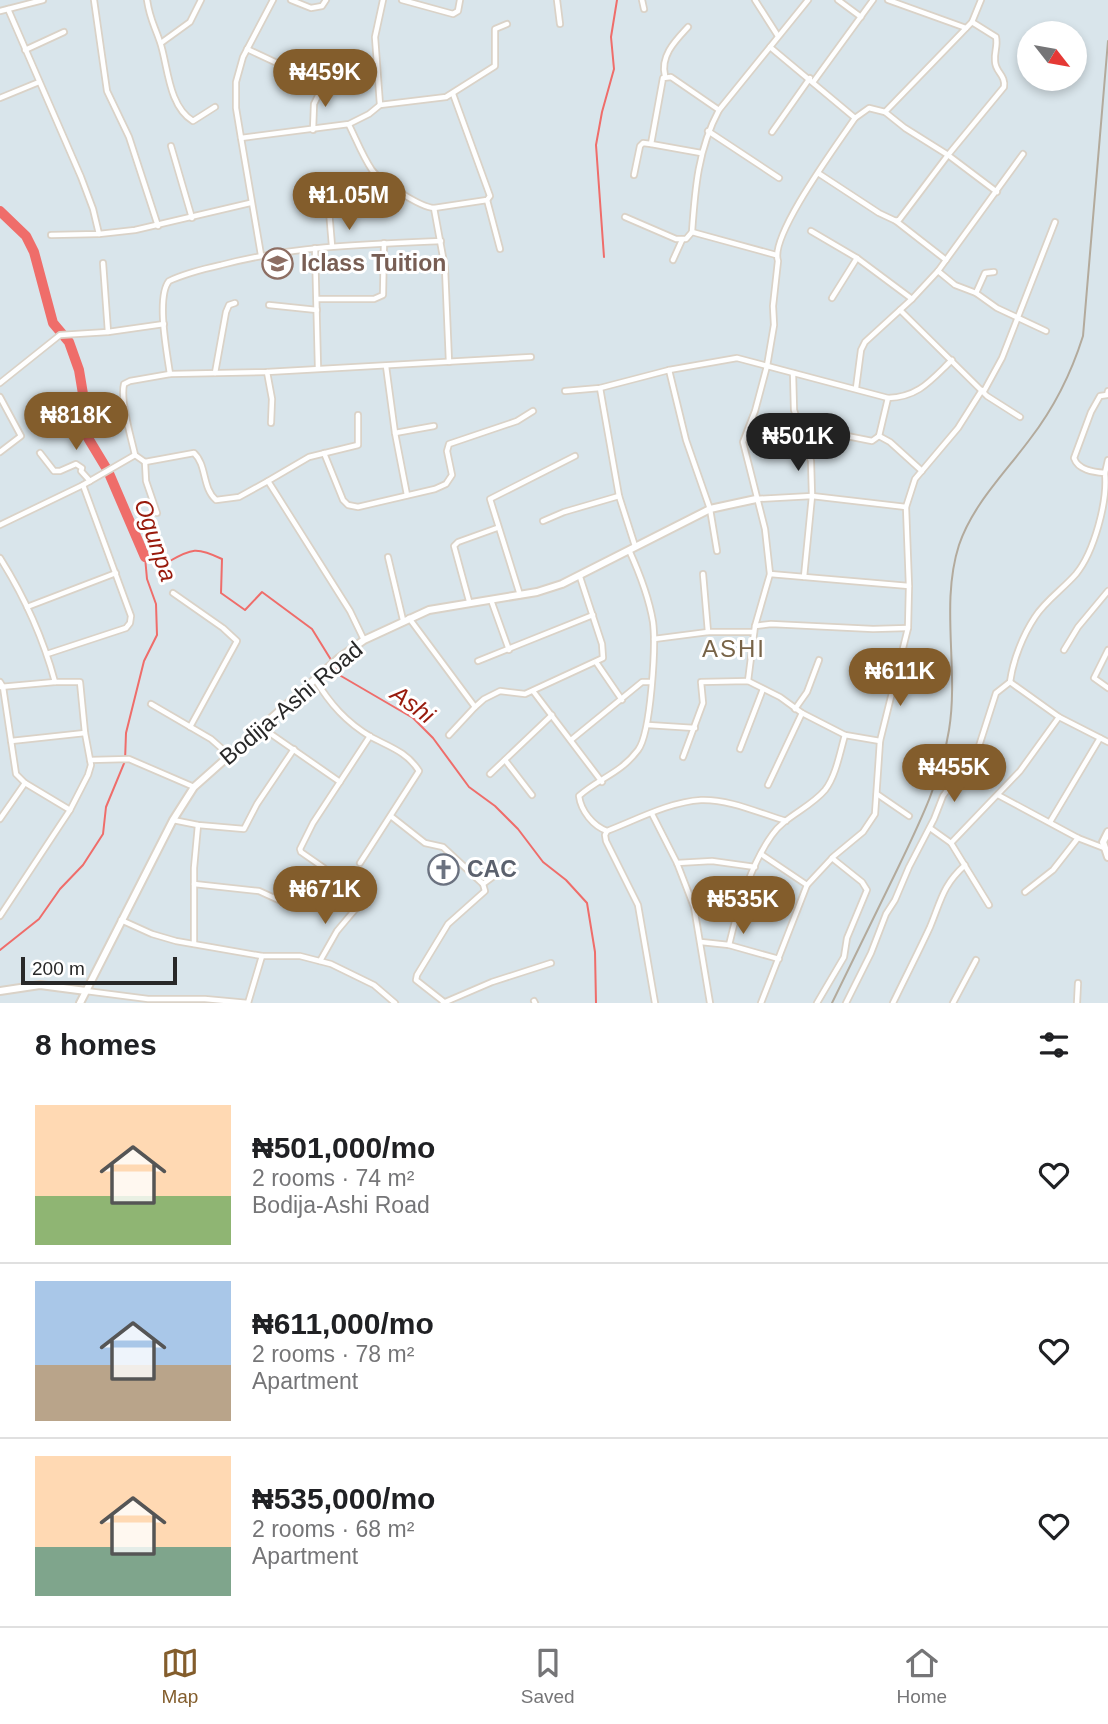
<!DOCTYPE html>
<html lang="en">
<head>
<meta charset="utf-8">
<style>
  body { margin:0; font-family:Helvetica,sans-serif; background:#f6f6f6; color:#202124; height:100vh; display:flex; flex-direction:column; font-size:26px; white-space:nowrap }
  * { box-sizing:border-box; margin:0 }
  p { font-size:23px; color:#757577 }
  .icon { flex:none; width:38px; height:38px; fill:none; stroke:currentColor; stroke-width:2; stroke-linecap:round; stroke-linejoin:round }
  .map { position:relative; height:1003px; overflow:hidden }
  .side { display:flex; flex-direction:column; background:#fff; flex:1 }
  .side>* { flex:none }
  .needle { width:46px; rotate:121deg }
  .controls { position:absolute; left:1017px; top:21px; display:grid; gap:14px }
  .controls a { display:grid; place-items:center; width:70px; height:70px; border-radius:50%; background:#fff; box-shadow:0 4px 10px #0003; font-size:35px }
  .scale { position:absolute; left:21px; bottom:18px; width:156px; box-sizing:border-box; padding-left:7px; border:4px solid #282828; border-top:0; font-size:19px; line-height:24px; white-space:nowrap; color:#282828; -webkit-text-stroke:5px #fff; paint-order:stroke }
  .price { position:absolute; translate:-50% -60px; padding:0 16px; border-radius:24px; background:#835d2c; color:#fff; font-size:23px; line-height:46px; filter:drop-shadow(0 2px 4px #0008) }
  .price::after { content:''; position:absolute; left:50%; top:42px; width:21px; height:16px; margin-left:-10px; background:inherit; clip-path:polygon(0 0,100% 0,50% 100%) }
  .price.on { background:#222; color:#fff }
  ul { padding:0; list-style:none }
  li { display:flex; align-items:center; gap:21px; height:175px; padding:0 35px }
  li+li { border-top:2px solid #e0e0e0 }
  li span { display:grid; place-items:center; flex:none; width:196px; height:140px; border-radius:0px; color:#555 }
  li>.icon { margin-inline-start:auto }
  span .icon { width:84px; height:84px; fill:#fffc; stroke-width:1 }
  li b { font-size:30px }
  h2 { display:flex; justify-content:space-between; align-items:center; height:84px; padding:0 35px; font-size:30px }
  .tab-bar { display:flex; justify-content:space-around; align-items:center; height:98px; border-top:2px solid #e0e0e0; background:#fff; font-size:19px; color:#757577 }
  .tab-bar a { display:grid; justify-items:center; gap:4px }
  .tab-bar .on { color:#835d2c }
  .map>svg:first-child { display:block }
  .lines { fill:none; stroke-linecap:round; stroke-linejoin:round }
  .stream { stroke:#ef6d6a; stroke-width:2 }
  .river { stroke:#ef6d6a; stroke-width:10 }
  .street-casing { stroke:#dad2c7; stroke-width:8 }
  .secondary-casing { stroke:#dad2c7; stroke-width:10 }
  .street { stroke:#fff; stroke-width:4.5 }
  .secondary { stroke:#fff; stroke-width:6 }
  .rail { stroke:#b3aa9c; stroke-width:2 }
  .labels { text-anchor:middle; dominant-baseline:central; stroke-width:6; stroke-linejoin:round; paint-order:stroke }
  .education-label { font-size:23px; font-weight:bold; fill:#785e54; stroke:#fff; text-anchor:start }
  .street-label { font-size:23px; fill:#282828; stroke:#fff }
  .worship-label { font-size:23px; font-weight:bold; fill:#5b616d; stroke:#fff; text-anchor:start }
  .water-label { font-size:24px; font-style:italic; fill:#981a0c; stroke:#fff }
  .neighbourhood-label { font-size:24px; letter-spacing:2px; fill:#786448; stroke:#fff }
</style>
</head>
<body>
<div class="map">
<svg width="1108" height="1003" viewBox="0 0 1108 1003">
  <rect width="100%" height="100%" fill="#d9e5eb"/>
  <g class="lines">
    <g class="stream">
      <path d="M 604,257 L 596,145 L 602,112 L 614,69 L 611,37 L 617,0"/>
      <path d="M 0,950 L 39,919 L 60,889 L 83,865 L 103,834 L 106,807 L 125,761 L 126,733 L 144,661 L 157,635 L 156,604 L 147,579 L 145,557 L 168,562 C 192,548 197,547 222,559 L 221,593 L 245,610 L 262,592 L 312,629 L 341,676 L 413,718 L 433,738 L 469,787 L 495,806 L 518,829 L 543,862 L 566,880 L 587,903 L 595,952 L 596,1003"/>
    </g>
    <path class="river" d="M 0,211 L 26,236 L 34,252 L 53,323 L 69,342 L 79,370 L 83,394 L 79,423 L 108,471 L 145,557"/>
    <defs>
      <g id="street">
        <path d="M 94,0 L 107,91 L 129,137 L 158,226"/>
        <path d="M 147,0 C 150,20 154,24 160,42 C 168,65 168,106 193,121 L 215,107"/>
        <path d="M 291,0 L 311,8 L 322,6 L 326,0"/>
        <path d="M 402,0 L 453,14 L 458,11 L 460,0"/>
        <path d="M 557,0 L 560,24"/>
        <path d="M 642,0 L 644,9"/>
        <path d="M 755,0 L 778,36"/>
        <path d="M 838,0 L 861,17"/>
        <path d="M 888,0 L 966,28"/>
        <path d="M 8,9 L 81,177 L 93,209 L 99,234"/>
        <path d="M 0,11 L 43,0"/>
        <path d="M 161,43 L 190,22 L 201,0"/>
        <path d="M 770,47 L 855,118"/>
        <path d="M 247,49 L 322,84"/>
        <path d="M 25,50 L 64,32"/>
        <path d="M 665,76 C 660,56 675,41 688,27"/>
        <path d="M 814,81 L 873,0"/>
        <path d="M 0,98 L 39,82"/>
        <path d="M 380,105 L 375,37 L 383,0"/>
        <path d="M 885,112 L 905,128 L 948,155 L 997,192"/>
        <path d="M 349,125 C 356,139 363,157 372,170 C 381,182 420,207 434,208 L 445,268 L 449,362"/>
        <path d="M 313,130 L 314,104 L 334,63"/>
        <path d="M 708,131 L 779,178"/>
        <path d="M 772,132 L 810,78"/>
        <path d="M 241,138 L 349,124 L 369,114 L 380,105 L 446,97 L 495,66 L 495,29 L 507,24"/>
        <path d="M 171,146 L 192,218"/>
        <path d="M 701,153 L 651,144 L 663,78 L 671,77 L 719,110"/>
        <path d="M 818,173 L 879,213 L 896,221 L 899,220 L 948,155 L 1004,87 C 1006,75 995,72 995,61 C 994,52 998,46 996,37 L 972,22"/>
        <path d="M 634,175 L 640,146 L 643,143 L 651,144"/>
        <path d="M 300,187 L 322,183 L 327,187 L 332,246"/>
        <path d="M 487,200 L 500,249"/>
        <path d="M 434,208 L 487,200 L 490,196 L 453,94"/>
        <path d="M 625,217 L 676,239 L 686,239 L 692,232 L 776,255"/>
        <path d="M 896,221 L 946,260"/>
        <path d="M 811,231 L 857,258 L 912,299"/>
        <path d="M 692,232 C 695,189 698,149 719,110 L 808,0"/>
        <path d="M 51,235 L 99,234 L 135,230 L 250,203"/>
        <path d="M 315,248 L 318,368"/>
        <path d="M 261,255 L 241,138 L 236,108 L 236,82 L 243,57 L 273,0"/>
        <path d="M 673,260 L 682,240"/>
        <path d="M 103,263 L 108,332 L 164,324"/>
        <path d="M 938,271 L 955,285 L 976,293 L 997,308 L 1046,331"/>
        <path d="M 976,293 L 985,273 L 994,272"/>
        <path d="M 832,298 L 857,258"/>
        <path d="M 317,299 L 374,299 L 383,295 L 384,243"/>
        <path d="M 269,305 L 317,310"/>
        <path d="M 900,310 L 987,396 L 1020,417"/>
        <path d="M 386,366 L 395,433 L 407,495"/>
        <path d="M 669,370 L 686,440 L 710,509 L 717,551"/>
        <path d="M 267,372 L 272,399 L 271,423"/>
        <path d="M 215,373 L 226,312 L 229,305 L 235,303"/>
        <path d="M 793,373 L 794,410 L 811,461 L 812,496 L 804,577"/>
        <path d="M 170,374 C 167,353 156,297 169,281 C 186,273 203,269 221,265 C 293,246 366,244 441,241"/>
        <path d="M 0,383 L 60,335 L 108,332"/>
        <path d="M 600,388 L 619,496 L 635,546"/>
        <path d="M 856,388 L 861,350 L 865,342 L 912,299 L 938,271 L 1023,154"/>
        <path d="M 565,391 L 600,388 L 669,370 L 737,358 L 888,398 C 919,397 931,380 952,360"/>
        <path d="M 984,391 L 1002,358 L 1055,222"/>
        <path d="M 0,397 L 21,436 L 0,452"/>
        <path d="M 802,431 L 822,431 L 872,441 L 879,436"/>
        <path d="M 395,433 L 434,426"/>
        <path d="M 879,436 L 890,442 L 922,471"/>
        <path d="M 879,436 L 888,398"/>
        <path d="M 40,453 L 54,471 L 60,471 L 76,464 L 82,468 L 81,471 L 90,481"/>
        <path d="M 324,453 L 343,500 L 348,505 L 358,507 L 435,489 L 446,484 L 452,475 L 447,451 L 449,444 L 517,421 L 533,411"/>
        <path d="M 145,462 L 135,455 C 131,437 120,401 124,384 L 130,381 L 170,374 L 267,372 L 531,357"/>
        <path d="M 145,462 L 194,453 C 207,465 202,488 216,500 L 239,497 L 268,481 L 350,611 L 364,640"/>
        <path d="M 145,462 L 146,481 L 157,513"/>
        <path d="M 1105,473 L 1108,460"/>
        <path d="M 268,481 L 309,457 L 358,445 L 358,415"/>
        <path d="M 756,499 L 812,496 L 906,507"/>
        <path d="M 543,521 L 564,512 L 619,496"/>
        <path d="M 0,525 L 83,485 L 135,455"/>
        <path d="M 629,550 C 639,572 649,598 653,622 C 656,645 651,733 638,750 C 620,774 599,778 579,796 C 581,811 593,826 607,831 C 636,820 669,802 701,800 C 729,799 759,813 786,821"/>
        <path d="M 388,557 L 403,620"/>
        <path d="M 0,558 C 24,596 43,638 55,682"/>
        <path d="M 703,574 L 708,632"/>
        <path d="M 770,574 L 909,586"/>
        <path d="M 173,593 L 223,628 L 237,641 L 190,727"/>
        <path d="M 520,595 L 490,499 L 575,456"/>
        <path d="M 491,600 L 509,650"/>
        <path d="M 469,601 L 454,546 L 458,542 L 497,528"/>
        <path d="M 27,607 L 116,573"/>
        <path d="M 409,618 L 475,707 L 484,699 L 500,691 L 525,694 L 603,658 L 602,644 L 580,577"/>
        <path d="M 755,626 L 771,624 L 873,629 L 908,628"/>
        <path d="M 654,639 L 708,632 L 754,632"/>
        <path d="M 1064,650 L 1078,627 L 1108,591"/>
        <path d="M 1108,650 L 1094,678 L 1108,688"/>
        <path d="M 47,654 L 126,628 L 130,623 L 131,616 L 83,485"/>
        <path d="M 478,661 L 593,615"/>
        <path d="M 596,662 L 622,700"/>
        <path d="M 315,679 C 330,704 346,722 371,737 C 390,747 407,752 419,771 L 360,863"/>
        <path d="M 748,681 L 755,626 L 770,574 L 765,529 L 743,442 L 755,411 L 767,366 L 774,325 L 773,306 L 778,261 C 769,236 839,142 855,118 L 869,108 L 885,112 L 972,22 L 981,0"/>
        <path d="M 0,682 L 3,687 L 16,774 L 25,783 L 70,810"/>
        <path d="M 1010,682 L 1059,717 L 1108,742"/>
        <path d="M 0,687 L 55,682 L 80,682 L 85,733 L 91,765 L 88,775 L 70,810 L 0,916"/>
        <path d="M 533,691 L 602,782"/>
        <path d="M 151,704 L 211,739 L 228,754"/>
        <path d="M 795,709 L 807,692 L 819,660"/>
        <path d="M 648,725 L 695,728"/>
        <path d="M 261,727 L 340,782"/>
        <path d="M 449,735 L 475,707"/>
        <path d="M 571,740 L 642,682 L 651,682"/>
        <path d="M 11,741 L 85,733"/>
        <path d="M 740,749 L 763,689"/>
        <path d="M 683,757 L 703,703 L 701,682 L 748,681 L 780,697 L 802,713 L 845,735 L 880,741"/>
        <path d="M 90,760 L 129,759 L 194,787"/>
        <path d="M 505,760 L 532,795"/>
        <path d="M 490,774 L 552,715"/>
        <path d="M 768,785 L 802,713"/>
        <path d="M 877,794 L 909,816"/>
        <path d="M 998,795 L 1078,838 L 1104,848"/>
        <path d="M 652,814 L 677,863 L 694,907 L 710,1003"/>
        <path d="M 392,817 L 425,843 L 443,847 L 483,884"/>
        <path d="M 0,819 L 25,783"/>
        <path d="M 173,820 L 198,825 L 244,829 L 257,804 L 294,749"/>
        <path d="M 1050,822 L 1100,738"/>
        <path d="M 930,828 L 951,843 L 989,905"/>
        <path d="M 607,831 L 605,835 L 606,841 L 638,905 L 655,1003"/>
        <path d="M 951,843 L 1020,771 L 1059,717"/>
        <path d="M 761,854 L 807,885"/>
        <path d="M 677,863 L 712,861 L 755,867"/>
        <path d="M 194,884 L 259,891 L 281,901 L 309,908 C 321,900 328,882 324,868 L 301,852 L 300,849 L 313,823 L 370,736"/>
        <path d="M 1025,892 L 1053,870 L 1078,838"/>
        <path d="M 121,920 L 152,934 L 176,941 L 262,956 L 300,956 L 331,964 L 374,985 L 395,1003"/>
        <path d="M 701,942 L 729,945 L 779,959"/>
        <path d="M 194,944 L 194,868 L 198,825"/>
        <path d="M 729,945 C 737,911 751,864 772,835 C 785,816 810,808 825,790 C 836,776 840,752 845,735"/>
        <path d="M 320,961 L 337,931 L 358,906 L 357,902 L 326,875"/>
        <path d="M 86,991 L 148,999 L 205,999 L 248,1003"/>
        <path d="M 534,1001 L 535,1003"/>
        <path d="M 444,1002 L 416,980 L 417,975 L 448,924 L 485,891 L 483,884 L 513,862"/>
        <path d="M 248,1003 L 262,956"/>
        <path d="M 443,1003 L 492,982 L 551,963"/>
        <path d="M 761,1003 L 807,885 L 834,856 L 863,832 L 875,814 L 880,741 L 908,628 L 909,586 L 906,507 L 915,479 L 958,428 L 982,390"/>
        <path d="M 817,1003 L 844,957 L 847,938 L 867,890 L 862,882 L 832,858"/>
        <path d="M 846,1003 L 871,953 L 886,914 L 895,900 L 909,867 L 934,819 L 943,796 L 979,746 L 996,693 L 1010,682 C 1013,660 1023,635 1035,617 C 1045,601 1063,589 1076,574 C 1094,552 1108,501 1105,473 C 1093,472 1078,470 1074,458 L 1091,412 L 1100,396 L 1107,395 L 1108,391"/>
        <path d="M 893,1003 C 905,978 918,953 930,927 C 941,901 942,886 965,865"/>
        <path d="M 953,1003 L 976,960"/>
        <path d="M 1077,1003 L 1078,983"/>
      </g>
      <g id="secondary">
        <path d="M 1108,832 L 1103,842 L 1108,857"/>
        <path d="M 0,991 L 40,985 L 86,991"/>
        <path d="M 80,1003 L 173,820 L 194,787 L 339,658 L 364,640 L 429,610 L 537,592 L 562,584 L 710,509 L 756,499"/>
      </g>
    </defs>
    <use href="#street" class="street-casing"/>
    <use href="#secondary" class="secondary-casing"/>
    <use href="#street" class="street"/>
    <use href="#secondary" class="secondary"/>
    <path class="rail" d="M 832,1003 C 853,960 874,917 895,874 C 917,828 941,781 949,730 C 959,669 940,604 959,545 C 973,504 1005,473 1030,439 C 1054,408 1071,374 1083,336 L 1108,41"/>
  </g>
  <defs>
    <symbol id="school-ring" viewBox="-11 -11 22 22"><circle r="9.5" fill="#fff" stroke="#8d6e63" stroke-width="1.5"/><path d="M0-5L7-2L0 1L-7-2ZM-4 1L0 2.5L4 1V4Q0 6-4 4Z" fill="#8d6e63"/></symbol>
    <symbol id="church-ring" viewBox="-11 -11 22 22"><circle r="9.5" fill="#fff" stroke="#6b7280" stroke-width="1.5"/><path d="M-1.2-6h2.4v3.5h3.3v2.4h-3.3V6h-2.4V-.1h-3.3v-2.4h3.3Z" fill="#6b7280"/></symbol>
  </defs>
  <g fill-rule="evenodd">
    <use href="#school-ring" x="260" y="246" width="35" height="35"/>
    <use href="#church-ring" x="426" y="852" width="35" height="35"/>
  </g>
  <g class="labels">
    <g class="education-label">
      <text x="301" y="263">Iclass Tuition</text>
    </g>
    <g class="street-label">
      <text transform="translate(291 703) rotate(-40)">Bodija-Ashi Road</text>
    </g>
    <g class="worship-label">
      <text x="467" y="869">CAC</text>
    </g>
    <g class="water-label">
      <text transform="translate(156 540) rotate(71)">Ogunpa</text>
      <text transform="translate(413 704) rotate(36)">Ashi</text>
    </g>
    <g class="neighbourhood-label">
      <text x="734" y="648">ASHI</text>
    </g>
  </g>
</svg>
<div class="controls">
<a><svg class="needle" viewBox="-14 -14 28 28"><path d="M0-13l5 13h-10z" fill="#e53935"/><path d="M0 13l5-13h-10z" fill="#757577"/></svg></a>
</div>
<div class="scale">200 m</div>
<b class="price" style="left:325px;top:109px">₦459K</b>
<b class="price" style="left:349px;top:232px">₦1.05M</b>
<b class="price" style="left:76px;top:452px">₦818K</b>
<b class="price on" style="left:798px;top:473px">₦501K</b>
<b class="price" style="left:900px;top:708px">₦611K</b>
<b class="price" style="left:954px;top:804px">₦455K</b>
<b class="price" style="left:325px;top:926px">₦671K</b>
<b class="price" style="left:743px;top:936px">₦535K</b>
</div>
<section class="side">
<h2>8 homes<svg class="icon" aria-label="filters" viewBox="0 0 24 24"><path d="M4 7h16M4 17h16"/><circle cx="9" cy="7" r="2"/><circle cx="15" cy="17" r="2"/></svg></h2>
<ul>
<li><span style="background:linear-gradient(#ffd9b3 65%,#8fb573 0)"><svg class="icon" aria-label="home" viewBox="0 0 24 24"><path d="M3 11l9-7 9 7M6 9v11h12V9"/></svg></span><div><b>₦501,000/mo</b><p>2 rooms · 74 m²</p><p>Bodija-Ashi Road</p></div><svg class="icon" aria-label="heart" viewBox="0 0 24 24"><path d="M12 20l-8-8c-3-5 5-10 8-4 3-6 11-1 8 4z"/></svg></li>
<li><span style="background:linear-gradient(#a9c7e8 60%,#b9a48a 0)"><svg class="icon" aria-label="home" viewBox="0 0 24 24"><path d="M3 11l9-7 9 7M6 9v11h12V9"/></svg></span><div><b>₦611,000/mo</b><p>2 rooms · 78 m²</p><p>Apartment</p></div><svg class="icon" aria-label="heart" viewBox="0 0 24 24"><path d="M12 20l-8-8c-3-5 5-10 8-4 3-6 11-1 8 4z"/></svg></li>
<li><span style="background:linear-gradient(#ffd9b3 65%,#7fa58c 0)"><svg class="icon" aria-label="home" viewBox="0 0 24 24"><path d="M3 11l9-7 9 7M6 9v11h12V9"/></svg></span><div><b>₦535,000/mo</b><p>2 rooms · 68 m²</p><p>Apartment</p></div><svg class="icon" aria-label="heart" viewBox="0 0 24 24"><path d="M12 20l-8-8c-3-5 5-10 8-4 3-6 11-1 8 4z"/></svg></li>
</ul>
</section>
<nav class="tab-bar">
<a class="on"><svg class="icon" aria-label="map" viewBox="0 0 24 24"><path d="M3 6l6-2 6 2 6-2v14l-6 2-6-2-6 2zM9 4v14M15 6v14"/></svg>Map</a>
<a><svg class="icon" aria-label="saved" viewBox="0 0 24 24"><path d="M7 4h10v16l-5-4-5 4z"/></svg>Saved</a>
<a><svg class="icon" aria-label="home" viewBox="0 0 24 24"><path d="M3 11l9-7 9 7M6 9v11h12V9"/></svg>Home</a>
</nav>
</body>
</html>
